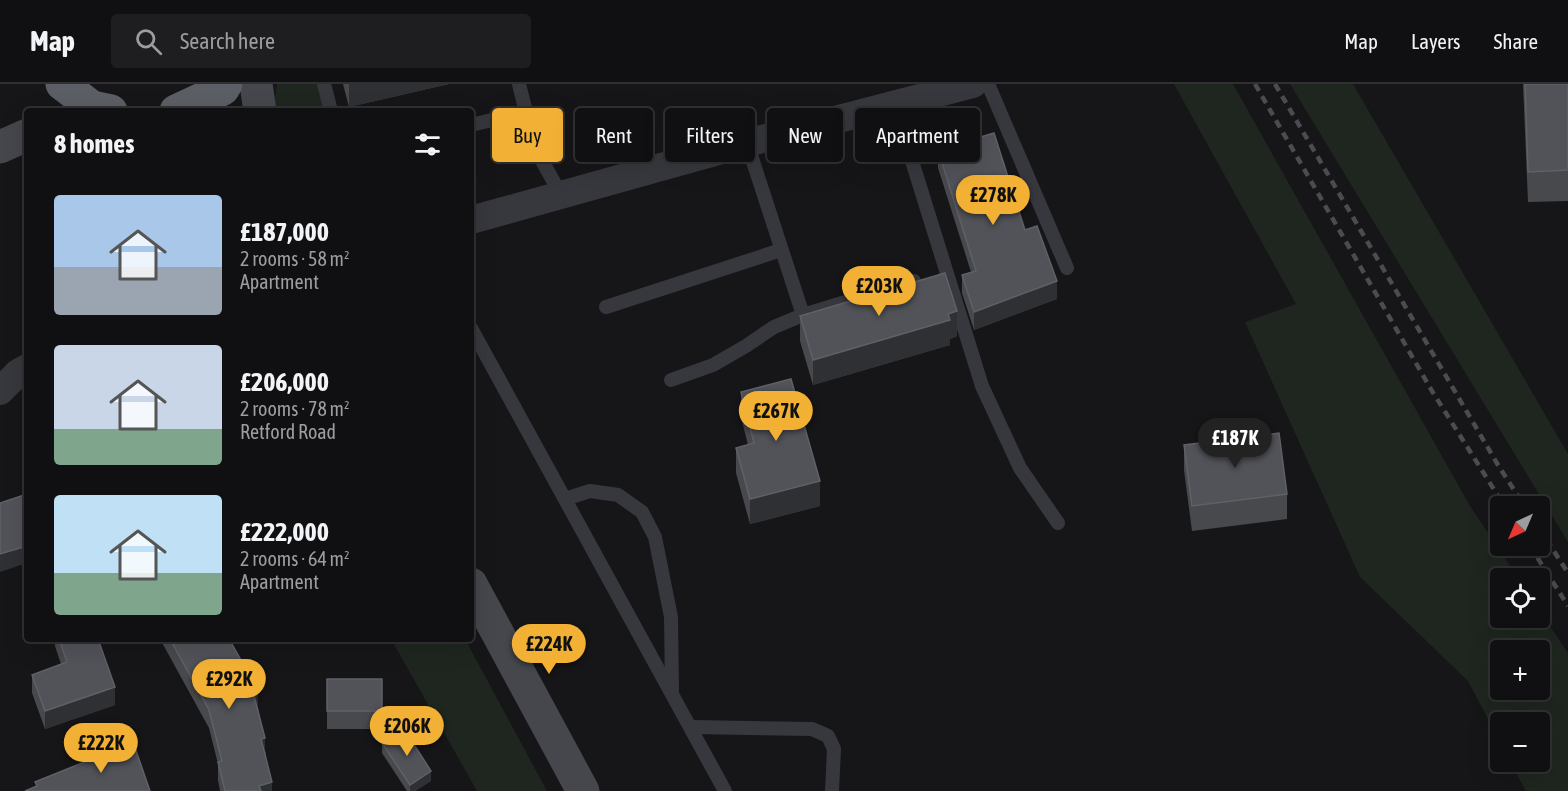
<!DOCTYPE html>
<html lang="en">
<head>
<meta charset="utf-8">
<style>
  body { margin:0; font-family:"Asap Condensed",sans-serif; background:#1e1e20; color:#f1f3f6; height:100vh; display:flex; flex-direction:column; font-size:22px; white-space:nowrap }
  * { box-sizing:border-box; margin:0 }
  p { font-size:20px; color:#9c9d9f }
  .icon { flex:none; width:33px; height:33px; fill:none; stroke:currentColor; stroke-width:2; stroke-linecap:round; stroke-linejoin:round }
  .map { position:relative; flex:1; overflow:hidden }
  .panel { position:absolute; left:24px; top:24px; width:450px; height:534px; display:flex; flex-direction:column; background:#101012; border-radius:6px; box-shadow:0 6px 24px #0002,0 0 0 2px #303032 }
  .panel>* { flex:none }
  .banner { position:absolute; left:492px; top:24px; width:570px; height:54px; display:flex; gap:12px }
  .needle { width:39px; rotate:224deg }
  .tools { position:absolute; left:1490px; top:412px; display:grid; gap:12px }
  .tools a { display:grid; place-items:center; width:60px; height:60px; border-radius:6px; background:#101012; box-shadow:0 6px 24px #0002,0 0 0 2px #303032; font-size:30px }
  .price { position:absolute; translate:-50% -51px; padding:0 14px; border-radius:21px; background:#f2b134; color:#111; font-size:20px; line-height:39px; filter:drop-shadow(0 2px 3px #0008) }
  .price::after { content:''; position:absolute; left:50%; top:36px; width:18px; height:14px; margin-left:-9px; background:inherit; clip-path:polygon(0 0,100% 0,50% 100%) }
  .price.on { background:#222; color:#fff }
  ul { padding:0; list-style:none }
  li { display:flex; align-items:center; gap:18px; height:150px; padding:0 30px }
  li span { display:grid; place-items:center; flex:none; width:168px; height:120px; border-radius:6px; color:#555 }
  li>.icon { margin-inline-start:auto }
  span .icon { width:72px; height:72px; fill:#fffc; stroke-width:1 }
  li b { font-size:26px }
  h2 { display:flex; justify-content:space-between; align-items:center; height:72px; padding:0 30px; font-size:26px }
  .pill { padding:0 21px; border-radius:6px; background:#101012; box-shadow:0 6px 24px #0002,0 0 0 2px #303032; font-size:21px; line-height:54px }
  .pill.on { background:#f2b134; color:#111 }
  header { display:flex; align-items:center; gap:36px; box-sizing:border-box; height:84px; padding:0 30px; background:#101012; border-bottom:2px solid #303032 }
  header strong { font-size:28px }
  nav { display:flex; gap:33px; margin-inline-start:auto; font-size:21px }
  .search { width:420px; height:54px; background:#1e1e20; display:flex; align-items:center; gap:15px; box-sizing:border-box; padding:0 21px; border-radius:6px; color:#9c9d9f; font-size:22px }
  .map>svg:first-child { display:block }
  .green { fill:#1e261f; fill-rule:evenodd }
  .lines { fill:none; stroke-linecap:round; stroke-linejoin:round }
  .service { stroke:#37383d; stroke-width:14 }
  .minor { stroke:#37383d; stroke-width:28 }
  .secondary { stroke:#45474d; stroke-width:33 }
  .trunk { stroke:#5b5e65; stroke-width:33 }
  .rail { stroke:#4a4c52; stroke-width:4.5; stroke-dasharray:8 6; stroke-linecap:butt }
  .wall { fill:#47494d }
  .shaded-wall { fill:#2f3033 }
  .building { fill:#525359; stroke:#5f6168; stroke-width:1.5 }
</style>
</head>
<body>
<header>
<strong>Map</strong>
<div class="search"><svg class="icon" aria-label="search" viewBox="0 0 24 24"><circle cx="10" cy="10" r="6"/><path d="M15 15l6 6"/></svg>Search here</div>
<nav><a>Map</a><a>Layers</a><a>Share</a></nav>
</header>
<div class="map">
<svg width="1568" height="707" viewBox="0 0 1568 707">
  <rect width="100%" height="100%" fill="#161618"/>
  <g class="green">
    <path d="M 277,0 L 317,0 L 325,27 L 276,27 L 275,15 Z"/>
    <path d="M 1174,0 L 1233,0 L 1470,422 L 1519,495 L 1500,495 L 1500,534 L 1539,534 L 1539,526 L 1568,569 L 1568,707 L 1526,707 L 1510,678 L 1539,678 L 1539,639 L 1500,639 L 1500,658 L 1468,597 L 1360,493 L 1245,238 L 1296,220 ZM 1500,567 L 1539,567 L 1539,606 L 1500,606 Z"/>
    <path d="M 1290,0 L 1353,0 L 1568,370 L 1568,458 Z"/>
    <path d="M 391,555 L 465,555 L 547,707 L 477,707 Z"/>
  </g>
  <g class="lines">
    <g class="service">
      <path d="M 324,0 L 331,27"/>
      <path d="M 519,0 L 535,64 L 561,111"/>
      <path d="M 988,0 L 1067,184"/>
      <path d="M 894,19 L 982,302 L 1020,384 L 1058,439"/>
      <path d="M 471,41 L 526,28"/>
      <path d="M 747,59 L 803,231 L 914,197"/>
      <path d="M 606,223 L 781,166"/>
      <path d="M 471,244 L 725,707"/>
      <path d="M 671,296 L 713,281 L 746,262 L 774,243 L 803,231"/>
      <path d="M 565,415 L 590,407 L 618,411 L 642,428 L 655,453 L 671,533 L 672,606"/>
      <path d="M 691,643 L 812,645 L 828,652 L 834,665 L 832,707"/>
    </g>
    <g class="minor">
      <path d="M 471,136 L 747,59 L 973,0"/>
      <path d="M 0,307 L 18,289 L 27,284"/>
    </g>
    <g class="secondary">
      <path d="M 256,0 L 260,27"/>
      <path d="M 0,63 L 27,51"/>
      <path d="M 471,500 L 583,707"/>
    </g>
    <g class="trunk">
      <path d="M 62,0 L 92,23 L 111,27"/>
      <path d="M 176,27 L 223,5 L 226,0"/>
    </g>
    <g class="rail">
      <path d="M 1255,0 L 1432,307 L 1505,423"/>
      <path d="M 1275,0 L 1498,381 L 1525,423"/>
      <path d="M 1539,444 L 1568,489"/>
      <path d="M 1530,462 L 1568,522"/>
    </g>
  </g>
  <g class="wall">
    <path d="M 343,0 L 449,0 L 349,23 Z"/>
    <path d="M 1523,0 L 1568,0 L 1568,117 L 1528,118 Z"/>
    <path d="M 938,66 L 1025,146 L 1057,215 L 974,246 L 962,209 L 962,191 L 971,188 L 938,84 Z"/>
    <path d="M 800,232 L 957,252 L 950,255 L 950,261 L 813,301 L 800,257 Z"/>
    <path d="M 741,308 L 820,422 L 750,440 L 736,389 L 736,364 L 748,361 L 741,333 Z"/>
    <path d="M 1184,361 L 1287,410 L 1287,435 L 1192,447 L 1184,386 Z"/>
    <path d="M 55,555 L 98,555 L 115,621 L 45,645 L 32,609 L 32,591 L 61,580 L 55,562 Z"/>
    <path d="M 160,555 L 229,555 L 258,624 L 272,707 L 220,707 L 218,696 L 218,680 L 209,644 Z"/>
    <rect x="327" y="595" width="55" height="50"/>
    <path d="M 382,659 L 431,697 L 415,707 L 407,707 L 382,669 Z"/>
  </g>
  <g class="shaded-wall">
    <path d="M 349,0 L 449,0 L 349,23 Z"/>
    <path d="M 1057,197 L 1057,215 L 974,246 L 974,228 Z"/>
    <path d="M 957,227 L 957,252 L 950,255 L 950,261 L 813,301 L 813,276 Z"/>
    <path d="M 820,397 L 820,422 L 750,440 L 750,415 Z"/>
    <path d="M 27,462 L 27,479 L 0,488 L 0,470 Z"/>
    <path d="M 115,603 L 115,621 L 45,645 L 45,627 Z"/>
    <path d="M 258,606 L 258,624 L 253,608 Z"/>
    <path d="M 265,654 L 265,672 L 261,655 Z"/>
    <path d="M 431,687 L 431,697 L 415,707 L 410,707 L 410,701 Z"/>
    <path d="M 272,698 L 272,707 L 259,707 L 259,702 Z"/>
  </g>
  <g class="building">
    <path d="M 1525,0 L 1568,0 L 1568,86 L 1528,88 Z"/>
    <path d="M 994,49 L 1025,146 L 1037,142 L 1057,197 L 974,228 L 962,191 L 976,187 L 938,66 Z"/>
    <path d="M 945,189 L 957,227 L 948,230 L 950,236 L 813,276 L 800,232 Z"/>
    <path d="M 791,295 L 820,397 L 750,415 L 736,364 L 754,359 L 741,308 Z"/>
    <path d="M 1279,349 L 1287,410 L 1192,422 L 1184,361 Z"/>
    <path d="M 27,410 L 27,462 L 0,470 L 0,419 Z"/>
    <path d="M 59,555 L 98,555 L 115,603 L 45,627 L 32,591 L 67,578 Z"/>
    <path d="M 170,555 L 229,555 L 258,606 L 253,608 L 265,654 L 261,655 L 272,698 L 259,702 L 261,707 L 225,707 L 218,678 L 222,677 L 209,626 Z"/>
    <rect x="327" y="595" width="55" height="32"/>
    <path d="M 404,645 L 431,687 L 410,701 L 382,659 Z"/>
    <path d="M 133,658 L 150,707 L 25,707 L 37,702 L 35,698 L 87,677 L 87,675 Z"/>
  </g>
</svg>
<div class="tools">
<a><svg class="needle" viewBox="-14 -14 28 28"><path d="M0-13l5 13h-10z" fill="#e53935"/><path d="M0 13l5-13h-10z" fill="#9c9d9f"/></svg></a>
<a><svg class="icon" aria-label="locate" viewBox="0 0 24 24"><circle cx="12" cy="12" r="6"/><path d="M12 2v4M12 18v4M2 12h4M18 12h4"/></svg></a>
<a>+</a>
<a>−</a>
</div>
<b class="price" style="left:993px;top:142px">£278K</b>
<b class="price" style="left:879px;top:233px">£203K</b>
<b class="price" style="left:776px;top:358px">£267K</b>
<b class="price on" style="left:1235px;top:385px">£187K</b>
<b class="price" style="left:549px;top:591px">£224K</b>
<b class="price" style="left:229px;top:626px">£292K</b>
<b class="price" style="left:407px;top:673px">£206K</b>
<b class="price" style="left:101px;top:690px">£222K</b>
<div class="banner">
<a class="pill on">Buy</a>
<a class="pill">Rent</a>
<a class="pill">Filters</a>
<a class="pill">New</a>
<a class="pill">Apartment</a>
</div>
<section class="panel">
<h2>8 homes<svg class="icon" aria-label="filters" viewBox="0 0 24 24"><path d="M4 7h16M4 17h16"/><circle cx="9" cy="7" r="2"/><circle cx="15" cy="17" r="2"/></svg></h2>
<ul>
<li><span style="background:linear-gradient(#a9c7e8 60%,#9aa5b1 0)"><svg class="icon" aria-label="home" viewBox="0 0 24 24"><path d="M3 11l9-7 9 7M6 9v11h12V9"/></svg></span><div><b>£187,000</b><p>2 rooms · 58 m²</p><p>Apartment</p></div></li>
<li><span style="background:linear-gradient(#c9d6e8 70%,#7fa58c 0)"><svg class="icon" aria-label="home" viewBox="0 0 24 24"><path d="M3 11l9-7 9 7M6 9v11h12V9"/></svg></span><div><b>£206,000</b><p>2 rooms · 78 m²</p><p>Retford Road</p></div></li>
<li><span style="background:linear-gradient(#bfe0f5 65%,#7fa58c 0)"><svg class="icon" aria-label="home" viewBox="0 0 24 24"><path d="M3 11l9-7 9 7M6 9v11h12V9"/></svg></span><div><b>£222,000</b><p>2 rooms · 64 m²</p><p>Apartment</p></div></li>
</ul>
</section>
</div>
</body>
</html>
